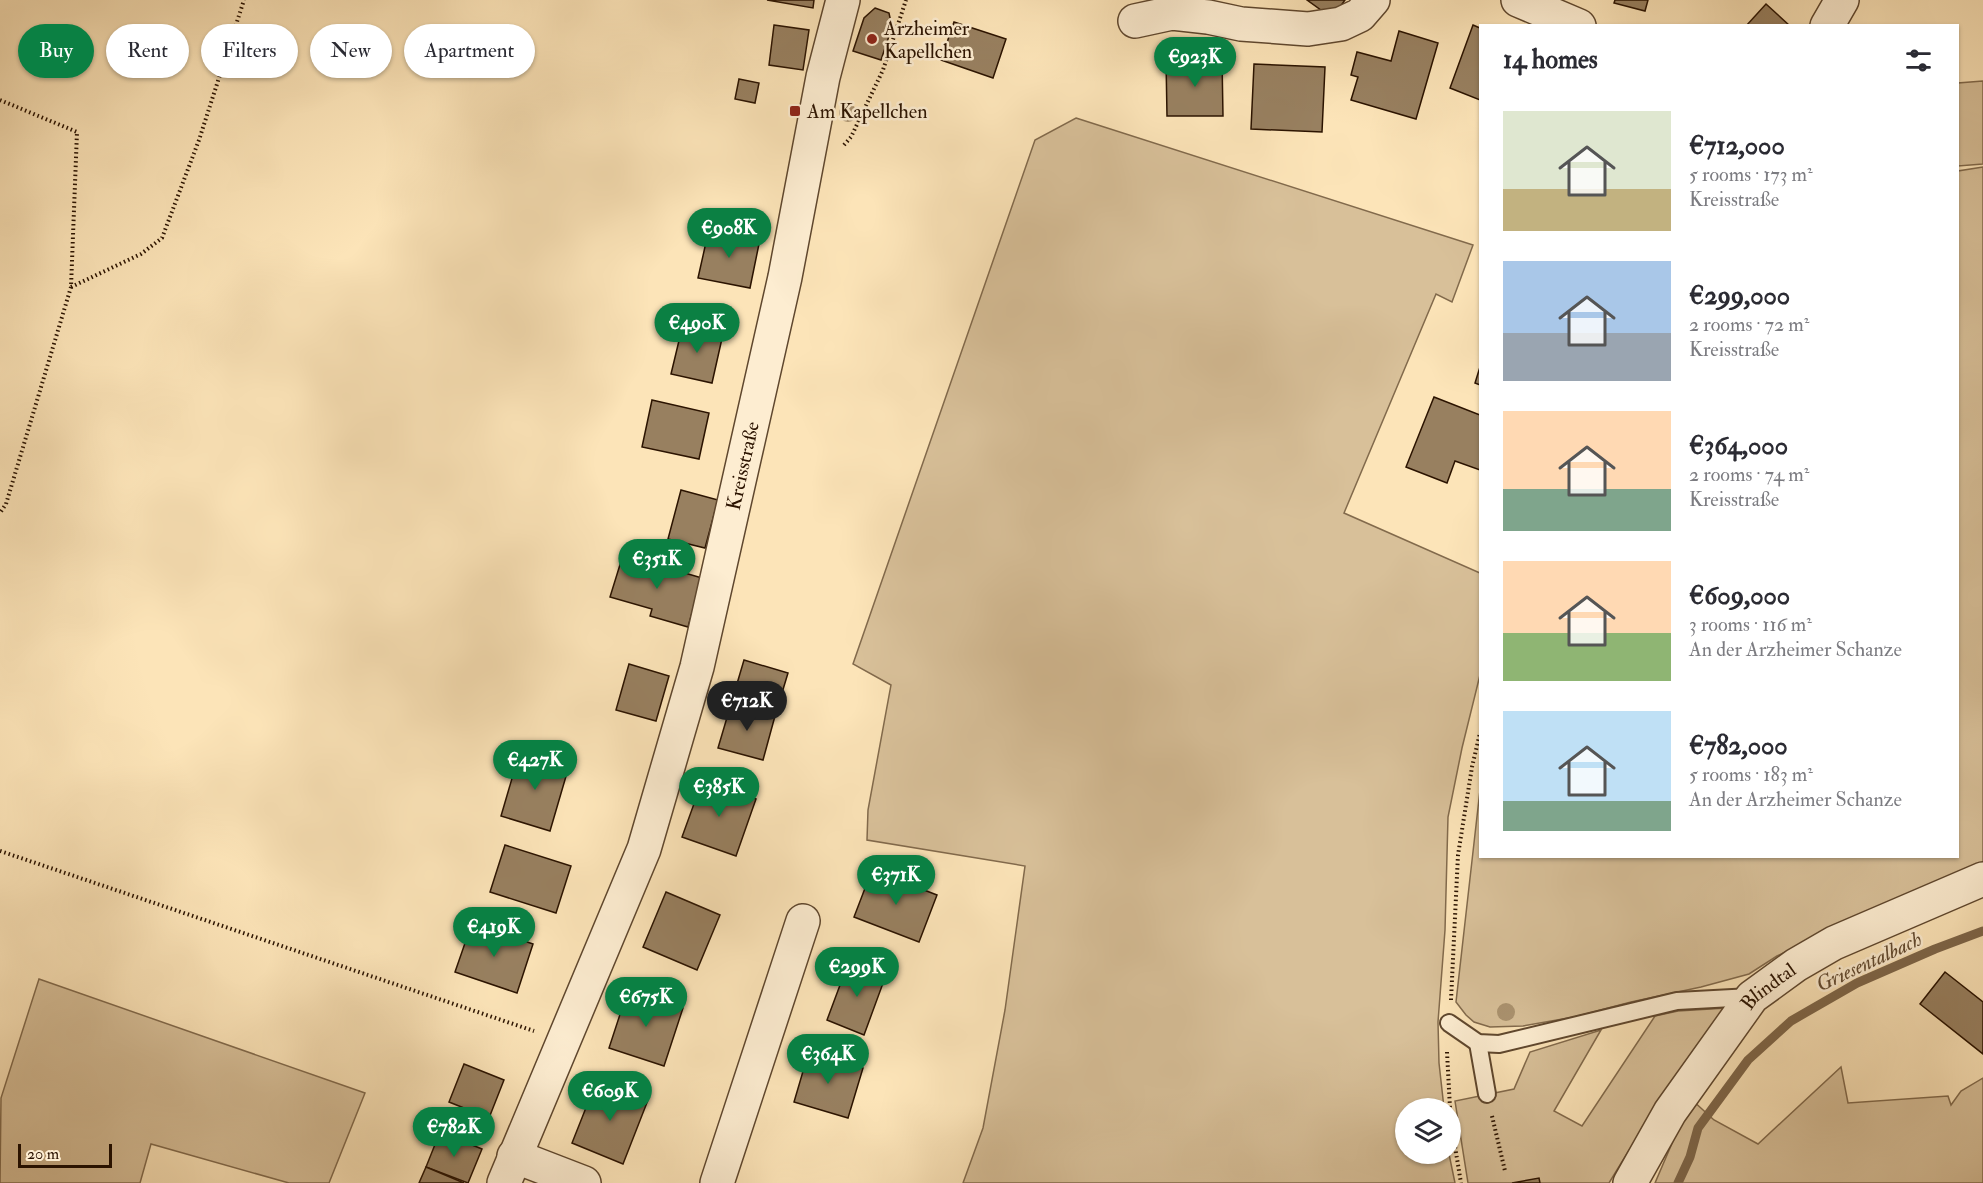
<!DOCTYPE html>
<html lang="en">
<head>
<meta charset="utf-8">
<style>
  body { margin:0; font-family:"IM FELL Double Pica",serif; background:#f7f7f7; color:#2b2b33; height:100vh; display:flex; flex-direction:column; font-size:22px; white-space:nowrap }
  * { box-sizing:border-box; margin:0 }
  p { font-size:20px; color:#7c7c81 }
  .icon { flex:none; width:33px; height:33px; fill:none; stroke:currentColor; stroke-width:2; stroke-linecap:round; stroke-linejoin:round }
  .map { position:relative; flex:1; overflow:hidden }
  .side { position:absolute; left:1479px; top:24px; width:480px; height:834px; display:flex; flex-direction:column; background:#fff; border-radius:0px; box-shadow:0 2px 4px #0004 }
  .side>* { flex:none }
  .banner { position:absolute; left:18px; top:24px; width:570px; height:54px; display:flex; gap:12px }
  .controls { position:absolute; left:1395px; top:1098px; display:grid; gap:12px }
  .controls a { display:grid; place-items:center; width:66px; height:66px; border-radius:50%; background:#fff; box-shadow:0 2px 4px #0004; font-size:30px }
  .scale { position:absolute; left:18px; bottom:15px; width:94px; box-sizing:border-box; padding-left:6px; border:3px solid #2b1300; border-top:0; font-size:16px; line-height:21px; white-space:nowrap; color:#2b1300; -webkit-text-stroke:4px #fdedd1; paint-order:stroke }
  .price { position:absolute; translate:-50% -51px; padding:0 14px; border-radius:21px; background:#0b8043; color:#fff; font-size:20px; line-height:39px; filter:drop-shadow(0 2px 3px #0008) }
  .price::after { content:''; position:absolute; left:50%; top:36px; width:18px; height:14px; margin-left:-9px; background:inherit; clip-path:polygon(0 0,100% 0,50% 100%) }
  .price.active { background:#222; color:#fff }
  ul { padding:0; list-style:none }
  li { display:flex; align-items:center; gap:18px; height:150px; padding:0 24px }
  li span { display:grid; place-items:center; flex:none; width:168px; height:120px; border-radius:0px; color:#555 }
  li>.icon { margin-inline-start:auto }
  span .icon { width:72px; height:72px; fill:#fffc; stroke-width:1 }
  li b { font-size:26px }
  h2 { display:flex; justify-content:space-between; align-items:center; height:72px; padding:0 24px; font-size:26px }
  .pill { padding:0 21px; border-radius:27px; background:#fff; box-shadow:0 2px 4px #0004; font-size:21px; line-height:54px }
  .pill.active { background:#0b8043; color:#fff }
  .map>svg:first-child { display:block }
  .green { fill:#d8c099; stroke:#826a4c; stroke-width:1.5 }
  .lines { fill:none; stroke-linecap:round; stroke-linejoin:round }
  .stream { stroke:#7e6649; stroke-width:9 }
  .building { fill:#988060; stroke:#2b1300; stroke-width:1.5 }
  .service-casing { stroke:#5f472e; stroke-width:20 }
  .minor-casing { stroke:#5f472e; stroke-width:36 }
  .tertiary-casing { stroke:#5f472e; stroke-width:36 }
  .path { stroke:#2b1300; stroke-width:4; stroke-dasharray:1.5 3; stroke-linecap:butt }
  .service { stroke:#fdedd1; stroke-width:16 }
  .minor { stroke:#fdedd1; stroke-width:33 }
  .tertiary { stroke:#fdedd1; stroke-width:33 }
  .tree { fill:#ab9370 }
  .poi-dot { fill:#8f2418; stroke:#fdedd1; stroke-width:2 }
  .labels { text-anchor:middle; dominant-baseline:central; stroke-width:5; stroke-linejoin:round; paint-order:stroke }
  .poi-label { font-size:20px; fill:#2b1300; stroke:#fdedd1; text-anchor:start }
  .street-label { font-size:20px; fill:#2b1300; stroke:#fdedd1 }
  .water-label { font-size:21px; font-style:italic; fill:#624a30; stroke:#fdedd1 }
</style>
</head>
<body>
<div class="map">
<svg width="1983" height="1183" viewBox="0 0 1983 1183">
  <rect width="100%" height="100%" fill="#fce4b8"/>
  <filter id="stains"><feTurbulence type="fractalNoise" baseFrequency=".00333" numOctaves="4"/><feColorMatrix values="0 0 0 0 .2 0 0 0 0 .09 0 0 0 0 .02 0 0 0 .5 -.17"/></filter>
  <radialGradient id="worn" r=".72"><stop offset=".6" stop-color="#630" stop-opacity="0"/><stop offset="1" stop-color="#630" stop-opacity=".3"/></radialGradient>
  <g class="green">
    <path d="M 1983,81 L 1983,164 L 1958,166 L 1958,83 Z"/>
    <path d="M 1076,118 L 1473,245 L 1452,302 L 1436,294 L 1344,513 L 1480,573 L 1480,675 L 1462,748 L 1448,817 L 1445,930 L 1438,1022 L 1439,1063 L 1444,1108 L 1406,1108 L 1406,1154 L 1449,1154 L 1455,1183 L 963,1183 L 983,1128 L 1005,1010 L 1025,866 L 867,840 L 868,810 L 891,685 L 853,664 L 1035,140 Z"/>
    <path d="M 1983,167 L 1983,865 L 1831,930 L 1777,956 L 1749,974 L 1701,987 L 1631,1002 L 1574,1017 L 1523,1026 L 1490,1027 L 1474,1022 L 1466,1015 L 1456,1002 L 1480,790 L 1480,856 L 1958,856 L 1958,171 Z"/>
    <path d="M 39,979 L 365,1093 L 329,1183 L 289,1183 L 151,1144 L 140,1183 L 0,1183 L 1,1098 Z"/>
    <path d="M 1727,1008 L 1628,1152 L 1609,1183 L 1468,1183 L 1455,1101 L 1514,1089 L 1530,1052 L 1601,1030 L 1554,1111 L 1582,1126 L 1655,1016 L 1678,1011 Z"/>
    <path d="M 1841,1067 L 1848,1103 L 1948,1096 L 1951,1105 L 1961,1091 L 1983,1078 L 1983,1183 L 1655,1183 L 1691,1099 L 1714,1120 L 1758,1144 Z"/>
  </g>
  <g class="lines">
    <path class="stream" d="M 1678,1183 L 1690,1157 L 1698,1128 L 1748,1060 L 1791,1021 L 1857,983 L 1935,949 L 1983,931"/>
  </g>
  <g class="building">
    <path d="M 767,0 L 814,0 L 813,8 Z"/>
    <path d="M 1307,0 L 1345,0 L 1332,18 Z"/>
    <path d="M 1615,0 L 1648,0 L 1645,11 L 1614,3 Z"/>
    <path d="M 1766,4 L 1790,26 L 1746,26 Z"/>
    <path d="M 875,8 L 889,13 L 892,27 L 881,60 L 853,51 L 864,18 Z"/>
    <path d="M 954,22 L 1006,39 L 993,78 L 941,60 Z"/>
    <path d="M 774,25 L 809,30 L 803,70 L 769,65 Z"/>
    <path d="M 1473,25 L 1480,28 L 1480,100 L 1450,88 Z"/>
    <path d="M 1399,31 L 1438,43 L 1416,119 L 1351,100 L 1358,77 L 1351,75 L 1357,52 L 1391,61 Z"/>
    <path d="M 1166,59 L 1222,59 L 1223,116 L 1167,116 Z"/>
    <path d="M 1254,64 L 1325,67 L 1322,132 L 1251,129 Z"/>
    <path d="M 739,79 L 759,83 L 755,103 L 735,99 Z"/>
    <path d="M 709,229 L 760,239 L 750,288 L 698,278 Z"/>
    <path d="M 683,324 L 723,334 L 712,383 L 671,374 Z"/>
    <path d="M 1480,367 L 1480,385 L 1475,383 Z"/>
    <path d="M 1434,397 L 1480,415 L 1480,470 L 1455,461 L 1447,483 L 1406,467 Z"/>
    <path d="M 652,400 L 709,413 L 699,459 L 642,447 Z"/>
    <path d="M 681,490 L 718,500 L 705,548 L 668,539 Z"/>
    <path d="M 623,555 L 702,578 L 688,627 L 650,616 L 652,609 L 610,597 Z"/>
    <path d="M 744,660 L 788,673 L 775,716 L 731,704 Z"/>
    <path d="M 629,664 L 669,676 L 656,721 L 616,710 Z"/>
    <path d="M 731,704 L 775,716 L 763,760 L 718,748 Z"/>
    <path d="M 520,751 L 569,766 L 550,831 L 501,816 Z"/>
    <path d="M 703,779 L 756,799 L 736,856 L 682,837 Z"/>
    <path d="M 505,845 L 571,866 L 556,913 L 490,892 Z"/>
    <path d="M 872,870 L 937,895 L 919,942 L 854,917 Z"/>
    <path d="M 666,892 L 720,915 L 697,970 L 643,947 Z"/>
    <path d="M 472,923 L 533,944 L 517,993 L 455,972 Z"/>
    <path d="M 849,961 L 886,975 L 864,1035 L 827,1020 Z"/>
    <path d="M 1945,972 L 1983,1002 L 1983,1054 L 1920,1004 Z"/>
    <path d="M 628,990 L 683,1008 L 664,1066 L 609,1048 Z"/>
    <path d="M 809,1051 L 863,1068 L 848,1118 L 794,1102 Z"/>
    <path d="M 464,1064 L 504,1080 L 489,1118 L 449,1102 Z"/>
    <path d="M 597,1080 L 648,1100 L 623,1164 L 572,1143 Z"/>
    <path d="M 440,1132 L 482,1149 L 468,1183 L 426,1167 Z"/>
    <path d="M 426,1167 L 464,1183 L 419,1183 Z"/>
    <path d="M 1539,1178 L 1540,1183 L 1512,1183 Z"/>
  </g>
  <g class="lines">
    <defs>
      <g id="service">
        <path d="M 1449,1023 L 1478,1043 L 1499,1044 L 1677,1001 L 1751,997"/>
        <path d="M 1478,1043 L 1487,1094"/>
      </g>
      <g id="minor">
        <path d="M 1518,0 L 1579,26"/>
        <path d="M 1135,21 L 1172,13 L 1208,17 L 1241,24 L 1308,29 L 1341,24 L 1360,15 L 1373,0"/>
        <path d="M 1827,26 L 1842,0"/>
        <path d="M 514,1156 L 584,1183"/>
        <path d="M 717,1183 L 803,921"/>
        <path id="s1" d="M 1630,1183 L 1670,1112 L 1752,997 L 1796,965 L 1834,943 L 1983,879"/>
      </g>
      <g id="tertiary">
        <path id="s2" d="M 504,1183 L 644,849 L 697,667 L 785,277 L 823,77 L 843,0"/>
      </g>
    </defs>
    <use href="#service" class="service-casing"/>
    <use href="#minor" class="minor-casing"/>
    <use href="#tertiary" class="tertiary-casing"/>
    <g class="path">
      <path d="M 0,100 L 77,132 L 71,287 L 6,504 L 0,513"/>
      <path d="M 844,145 L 851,137 L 883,70 L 906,0"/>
      <path d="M 71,287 L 141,254 L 162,238 L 199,140 L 244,0"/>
      <path d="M 0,851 L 534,1031"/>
      <path d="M 1451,1000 L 1458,855 L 1472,767 L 1480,733"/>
      <path d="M 1447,1052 L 1450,1108"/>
      <path d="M 1450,1116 L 1461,1183"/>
      <path d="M 1492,1116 L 1505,1171"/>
    </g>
    <use href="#service" class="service"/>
    <use href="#minor" class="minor"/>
    <use href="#tertiary" class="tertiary"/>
  </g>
  <g class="tree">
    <circle cx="848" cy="113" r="9"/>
    <circle cx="1506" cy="1012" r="9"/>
  </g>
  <g class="poi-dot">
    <circle cx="872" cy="39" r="6"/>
    <rect x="789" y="105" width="12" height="12" rx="3"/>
  </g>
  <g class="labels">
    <g class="poi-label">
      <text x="884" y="28">Arzheimer<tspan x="884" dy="23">Kapellchen</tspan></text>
      <text x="807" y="111">Am Kapellchen</text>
    </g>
    <g class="street-label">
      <text stroke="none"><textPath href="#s2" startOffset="758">Kreisstraße</textPath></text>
      <text stroke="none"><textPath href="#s1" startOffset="242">Blindtal</textPath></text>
    </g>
    <g class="water-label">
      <text transform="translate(1869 962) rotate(-25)">Griesentalbach</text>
    </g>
  </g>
  <rect width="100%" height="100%" filter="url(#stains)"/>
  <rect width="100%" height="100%" fill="url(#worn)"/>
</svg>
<div class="controls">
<a><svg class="icon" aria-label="layers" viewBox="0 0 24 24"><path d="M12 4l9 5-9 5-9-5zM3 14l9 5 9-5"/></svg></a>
</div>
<div class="scale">20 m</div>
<b class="price" style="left:1195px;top:88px">€923K</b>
<b class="price" style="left:729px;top:259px">€908K</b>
<b class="price" style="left:697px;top:354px">€490K</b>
<b class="price" style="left:657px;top:590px">€351K</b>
<b class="price active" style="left:747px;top:732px">€712K</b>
<b class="price" style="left:535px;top:791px">€427K</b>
<b class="price" style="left:719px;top:818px">€385K</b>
<b class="price" style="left:896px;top:906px">€371K</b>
<b class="price" style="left:494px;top:958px">€419K</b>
<b class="price" style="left:857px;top:998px">€299K</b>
<b class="price" style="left:646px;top:1028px">€675K</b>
<b class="price" style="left:828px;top:1085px">€364K</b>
<b class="price" style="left:610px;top:1122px">€609K</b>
<b class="price" style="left:454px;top:1158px">€782K</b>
<div class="banner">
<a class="pill active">Buy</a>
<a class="pill">Rent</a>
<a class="pill">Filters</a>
<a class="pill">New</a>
<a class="pill">Apartment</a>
</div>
<section class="side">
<h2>14 homes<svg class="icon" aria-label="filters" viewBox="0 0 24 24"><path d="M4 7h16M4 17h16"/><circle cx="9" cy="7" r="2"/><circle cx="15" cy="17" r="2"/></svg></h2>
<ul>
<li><span style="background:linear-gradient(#dfe7d0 65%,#c2b280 0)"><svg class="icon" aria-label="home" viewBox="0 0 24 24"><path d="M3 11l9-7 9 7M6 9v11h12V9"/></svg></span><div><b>€712,000</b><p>5 rooms · 173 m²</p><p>Kreisstraße</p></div></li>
<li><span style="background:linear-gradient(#a9c7e8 60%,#9aa5b1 0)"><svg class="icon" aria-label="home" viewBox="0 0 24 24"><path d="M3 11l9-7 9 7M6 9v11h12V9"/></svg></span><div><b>€299,000</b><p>2 rooms · 72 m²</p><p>Kreisstraße</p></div></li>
<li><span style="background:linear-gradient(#ffd9b3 65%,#7fa58c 0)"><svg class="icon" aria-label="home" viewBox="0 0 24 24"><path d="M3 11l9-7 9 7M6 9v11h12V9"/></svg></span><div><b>€364,000</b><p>2 rooms · 74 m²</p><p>Kreisstraße</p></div></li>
<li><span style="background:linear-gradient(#ffd9b3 60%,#8fb573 0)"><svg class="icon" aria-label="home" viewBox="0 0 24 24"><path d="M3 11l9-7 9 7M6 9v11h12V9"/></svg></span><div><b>€609,000</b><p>3 rooms · 116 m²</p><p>An der Arzheimer Schanze</p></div></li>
<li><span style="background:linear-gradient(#bfe0f5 75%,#7fa58c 0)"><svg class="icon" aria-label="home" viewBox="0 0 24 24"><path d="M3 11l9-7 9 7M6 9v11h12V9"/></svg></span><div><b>€782,000</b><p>5 rooms · 183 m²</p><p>An der Arzheimer Schanze</p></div></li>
</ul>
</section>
</div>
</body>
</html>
